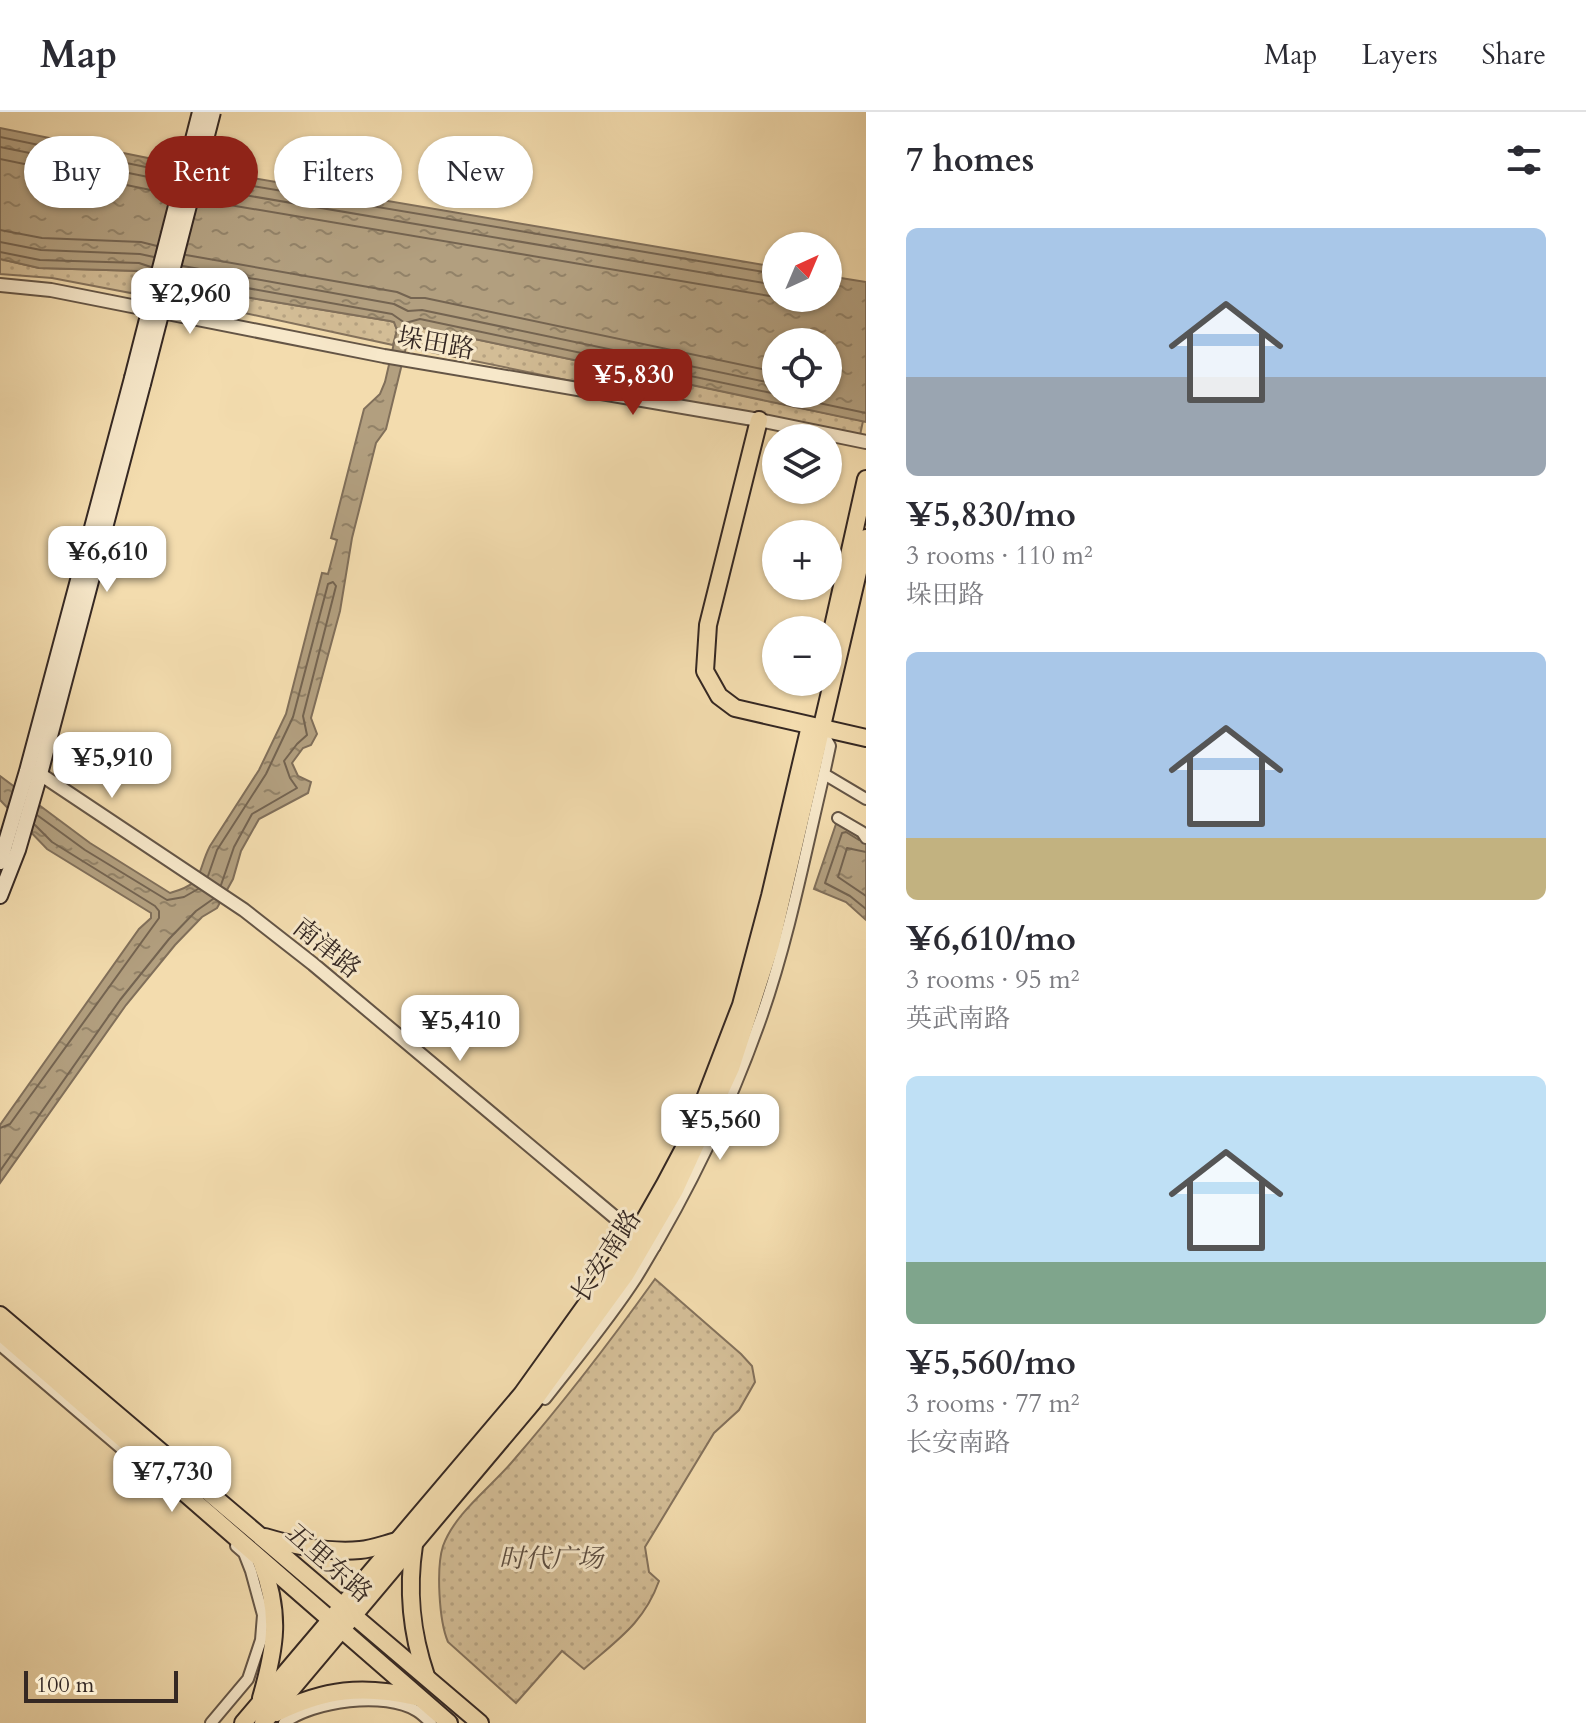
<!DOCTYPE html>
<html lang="en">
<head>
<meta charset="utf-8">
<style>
  body { margin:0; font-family:Cardo,"Noto Serif SC",serif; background:#f7f7f7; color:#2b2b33; height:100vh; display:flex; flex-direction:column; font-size:30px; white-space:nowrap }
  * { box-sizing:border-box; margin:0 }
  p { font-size:26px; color:#7c7c81 }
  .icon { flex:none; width:44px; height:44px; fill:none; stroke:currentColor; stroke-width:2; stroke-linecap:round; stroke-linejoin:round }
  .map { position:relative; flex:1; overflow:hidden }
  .drawer { display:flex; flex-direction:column; background:#fff; width:720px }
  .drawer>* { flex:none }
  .top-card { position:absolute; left:24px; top:24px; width:722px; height:72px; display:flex; gap:16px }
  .needle { width:52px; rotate:44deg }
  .tools { position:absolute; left:762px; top:120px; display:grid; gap:16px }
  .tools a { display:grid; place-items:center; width:80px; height:80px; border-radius:50%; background:#fff; box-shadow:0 2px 6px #0004; font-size:40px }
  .scale { position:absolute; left:24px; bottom:20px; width:154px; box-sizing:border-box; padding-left:8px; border:4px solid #352823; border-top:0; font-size:22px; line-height:28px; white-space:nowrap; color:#352823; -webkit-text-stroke:6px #f7e8ca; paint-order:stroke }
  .price { position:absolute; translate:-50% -68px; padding:0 18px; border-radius:16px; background:#fff; color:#222; font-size:26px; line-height:52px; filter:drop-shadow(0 2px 4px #0008) }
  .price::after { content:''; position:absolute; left:50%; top:48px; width:24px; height:18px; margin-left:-12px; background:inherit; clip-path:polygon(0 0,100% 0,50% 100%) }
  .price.selected { background:#8f2418; color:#fff }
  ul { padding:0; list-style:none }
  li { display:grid; align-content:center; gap:16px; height:424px; padding:0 40px }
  li span { display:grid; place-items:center; height:248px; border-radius:12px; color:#555 }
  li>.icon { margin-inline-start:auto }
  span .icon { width:144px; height:144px; fill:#fffc; stroke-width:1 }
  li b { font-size:34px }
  h2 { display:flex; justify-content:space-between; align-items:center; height:96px; padding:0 40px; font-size:34px }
  .chip { padding:0 28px; border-radius:36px; background:#fff; box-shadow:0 2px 6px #0004; font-size:28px; line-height:72px }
  .chip.selected { background:#8f2418; color:#fff }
  header { display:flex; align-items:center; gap:48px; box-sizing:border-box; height:112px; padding:0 40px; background:#fff; border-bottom:2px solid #e1e1e2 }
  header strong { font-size:38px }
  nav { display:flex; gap:44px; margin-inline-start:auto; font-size:28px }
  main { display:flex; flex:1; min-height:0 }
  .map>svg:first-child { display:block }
  .grass { fill:url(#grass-dots); stroke:#84725c; stroke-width:2 }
  .water { fill:url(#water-ripples); stroke:#806f5a; stroke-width:2; fill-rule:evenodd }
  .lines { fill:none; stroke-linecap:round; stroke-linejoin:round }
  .shore { stroke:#746451; stroke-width:2 }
  .minor-casing { stroke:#645546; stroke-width:14 }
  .tertiary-casing { stroke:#645546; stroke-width:16 }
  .secondary-casing { stroke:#352823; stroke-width:18 }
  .primary-casing { stroke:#352823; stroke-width:20 }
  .minor { stroke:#f7e8ca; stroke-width:10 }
  .tertiary { stroke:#f7e8ca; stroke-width:12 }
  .secondary { stroke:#f7e8ca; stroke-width:14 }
  .primary { stroke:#f3dcae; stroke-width:16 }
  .secondary-bridge-casing { stroke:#352823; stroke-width:18; stroke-linecap:butt }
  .secondary-bridge { stroke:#f7e8ca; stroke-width:14 }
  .labels { text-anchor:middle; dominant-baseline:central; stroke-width:6; stroke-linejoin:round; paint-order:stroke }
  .street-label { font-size:26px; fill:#352823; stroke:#f7e8ca }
  .park-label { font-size:26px; font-style:italic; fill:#5c4d40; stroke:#f7e8ca }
</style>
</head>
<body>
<header>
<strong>Map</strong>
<nav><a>Map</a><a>Layers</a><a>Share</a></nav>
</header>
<main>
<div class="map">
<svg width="866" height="1611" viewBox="0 0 866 1611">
  <defs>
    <pattern id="grass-dots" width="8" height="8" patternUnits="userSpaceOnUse" patternTransform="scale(2)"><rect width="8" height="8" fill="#d3bd96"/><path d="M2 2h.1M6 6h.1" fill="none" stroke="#b6a281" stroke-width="1.8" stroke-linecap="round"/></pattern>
    <pattern id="water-ripples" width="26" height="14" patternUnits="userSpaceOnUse" patternTransform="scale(2)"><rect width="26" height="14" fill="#b29f7f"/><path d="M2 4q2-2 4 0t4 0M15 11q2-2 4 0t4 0" fill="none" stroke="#928268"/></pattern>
  </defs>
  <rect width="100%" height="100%" fill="#f3dcae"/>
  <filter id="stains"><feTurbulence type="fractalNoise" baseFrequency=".0025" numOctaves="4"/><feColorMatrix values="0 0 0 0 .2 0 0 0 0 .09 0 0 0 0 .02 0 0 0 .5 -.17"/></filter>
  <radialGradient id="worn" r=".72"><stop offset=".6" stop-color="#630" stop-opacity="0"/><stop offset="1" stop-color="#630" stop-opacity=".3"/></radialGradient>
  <g class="grass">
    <path d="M 0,147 L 39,156 L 139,159 L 136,182 L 52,166 L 0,162 Z"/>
    <path d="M 191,176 L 390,209 L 394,210 L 397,218 L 393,233 L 189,189 Z"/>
    <path d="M 418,215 L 863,309 L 859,328 L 406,235 L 410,219 Z"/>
    <path d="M 655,1167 L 741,1242 L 752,1254 L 755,1270 L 739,1298 L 714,1321 L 645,1435 L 649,1460 L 659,1469 C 644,1511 617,1528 584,1557 L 562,1539 L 516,1591 L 448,1530 C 439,1509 436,1456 443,1434 C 455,1401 490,1376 512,1350 C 563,1291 610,1230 655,1167 Z"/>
  </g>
  <g class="water">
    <path d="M 0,16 L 217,60 L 776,155 L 776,186 L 828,186 L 828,164 L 866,170 L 866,310 L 418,215 L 410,219 L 386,317 L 376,331 L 352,426 L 340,499 L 311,606 L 317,622 L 311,633 L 303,636 L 292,651 L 298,664 L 311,670 L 308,681 L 259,707 L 241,739 L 233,767 L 217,796 L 202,805 L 175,833 L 126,893 L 0,1071 L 0,1013 L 139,817 L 151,806 L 151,801 L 47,737 L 0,688 L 0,664 L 90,731 L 170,781 C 206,771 196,761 210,734 L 259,658 L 286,602 L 322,461 L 328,462 L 337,428 L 331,426 L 364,297 L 380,282 L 385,270 L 397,218 L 394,210 L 390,209 L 191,176 L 139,159 L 39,156 L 0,147 ZM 776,230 L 828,230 L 828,282 L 776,282 Z"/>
    <path d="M 838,706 L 866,726 L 866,808 L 846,790 L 814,777 Z"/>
  </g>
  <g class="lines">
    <g class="shore">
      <path d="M 0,25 L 175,61"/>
      <path d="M 0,35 L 173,70"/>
      <path d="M 0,47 L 170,82"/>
      <path d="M 205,66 L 776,162"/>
      <path d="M 203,76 L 776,173"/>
      <path d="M 200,88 L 776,185"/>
      <path d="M 0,118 L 42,126 L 141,130 L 157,134"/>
      <path d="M 0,130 L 41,138 L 140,142 L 154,145"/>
      <path d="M 0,140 L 40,148 L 139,151 L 151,155"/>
      <path d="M 186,143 L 397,180 L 411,186 L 425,186 L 776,260"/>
      <path d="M 183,154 L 394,192 L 408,199 L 422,198 L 776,272"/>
      <path d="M 180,164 L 392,202 L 405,211 L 420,207 L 866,301"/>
      <path d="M 37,703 L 85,738 L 167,788 L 184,785 L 198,777"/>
      <path d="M 859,728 L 846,720 L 842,721 L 825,771 L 850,784 L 866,797"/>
      <path d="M 866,740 L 847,736 L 838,765 L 866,784"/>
      <path d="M 208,764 L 217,738 L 266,662 L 293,605 L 328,472 L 333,470 L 336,474 L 303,604 L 307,623 L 297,632 L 284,649 L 290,666 L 297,676 L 252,702 L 234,735 L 221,773"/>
      <path d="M 0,1016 L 10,1012 L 159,806 L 159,799 L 155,794 L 52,730 L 35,713"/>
      <path d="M 0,1059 L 120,888 L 169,827 L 196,799 L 213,787"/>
    </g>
    <defs>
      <g id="minor">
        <path d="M 824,662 L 866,687"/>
        <path d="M 838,706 L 862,720 L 866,726"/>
        <path d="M 0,1233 L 157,1367"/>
        <path d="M 545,1287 C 576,1247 609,1208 636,1166 C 687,1083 730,995 762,903 C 789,825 805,742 824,662 L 830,634 L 821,618"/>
        <path d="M 211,1611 L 248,1567 L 261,1528 L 263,1503 L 251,1459 L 244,1441 L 236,1434"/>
        <path d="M 284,1611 C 313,1589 385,1579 417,1599 C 422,1602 427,1607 431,1611"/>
      </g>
      <g id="tertiary">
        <path d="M 0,173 L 51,178 L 384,244 L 759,308 L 866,330"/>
        <path d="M 31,660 L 40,662 L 244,798 L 313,852 L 636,1123 L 654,1134"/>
      </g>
      <g id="secondary">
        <path d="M 0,750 L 27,659 L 132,266"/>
        <path d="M 0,784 L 18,738 L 40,662 L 143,272"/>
      </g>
      <g id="primary">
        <path d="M 759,308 L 708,513 L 705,559 L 719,584 L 735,596 L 866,626"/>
        <path d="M 828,537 L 866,367"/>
        <path d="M 0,1203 L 480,1611"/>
        <path d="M 0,1220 L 449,1611"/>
        <path d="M 265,1425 C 295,1434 328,1441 360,1438 C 372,1437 385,1432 397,1429"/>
        <path d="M 414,1433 C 407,1479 411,1520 426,1564"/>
        <path d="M 261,1586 C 276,1534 281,1501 261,1449"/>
        <path d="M 276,1601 C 325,1577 362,1573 416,1585"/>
        <path d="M 243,1611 L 522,1282 L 636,1123 L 665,1072 L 691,1023 L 741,893 L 770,784 L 809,618"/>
        <path d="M 263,1611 L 533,1290 L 626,1162 L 675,1078 L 731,956 L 771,832 L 866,426"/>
      </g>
    </defs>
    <use href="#minor" class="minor-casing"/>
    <use href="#tertiary" class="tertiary-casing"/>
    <use href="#secondary" class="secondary-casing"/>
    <use href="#primary" class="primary-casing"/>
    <use href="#minor" class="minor"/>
    <use href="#tertiary" class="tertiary"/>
    <use href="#secondary" class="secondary"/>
    <use href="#primary" class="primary"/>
    <defs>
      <g id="secondary-bridge">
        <path d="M 132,266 L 200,0"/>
        <path d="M 143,272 L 213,0"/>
      </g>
    </defs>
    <use href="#secondary-bridge" class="secondary-bridge-casing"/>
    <use href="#secondary-bridge" class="secondary-bridge"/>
  </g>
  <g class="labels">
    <g class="street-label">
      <text transform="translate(436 231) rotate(10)">垛田路</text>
      <text transform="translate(327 836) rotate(39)">南津路</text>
      <text transform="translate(606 1144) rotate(-57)">长安南路</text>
      <text transform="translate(329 1451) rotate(41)">五里东路</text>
    </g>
    <g class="park-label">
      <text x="551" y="1446">时代广场</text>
    </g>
  </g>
  <rect width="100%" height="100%" filter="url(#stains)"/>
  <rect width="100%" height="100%" fill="url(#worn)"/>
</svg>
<div class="tools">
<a><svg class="needle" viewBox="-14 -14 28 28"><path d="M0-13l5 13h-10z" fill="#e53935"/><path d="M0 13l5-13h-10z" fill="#7c7c81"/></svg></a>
<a><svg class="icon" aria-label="locate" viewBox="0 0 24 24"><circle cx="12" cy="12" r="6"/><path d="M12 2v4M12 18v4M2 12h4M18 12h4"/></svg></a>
<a><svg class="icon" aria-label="layers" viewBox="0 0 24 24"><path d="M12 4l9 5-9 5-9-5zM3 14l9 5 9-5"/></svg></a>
<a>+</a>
<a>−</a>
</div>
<div class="scale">100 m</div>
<b class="price" style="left:190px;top:224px">¥2,960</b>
<b class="price selected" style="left:633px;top:305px">¥5,830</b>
<b class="price" style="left:107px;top:482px">¥6,610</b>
<b class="price" style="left:112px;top:688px">¥5,910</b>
<b class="price" style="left:460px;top:951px">¥5,410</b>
<b class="price" style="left:720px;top:1050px">¥5,560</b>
<b class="price" style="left:172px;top:1402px">¥7,730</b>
<div class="top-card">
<a class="chip">Buy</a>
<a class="chip selected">Rent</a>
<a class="chip">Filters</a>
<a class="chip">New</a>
</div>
</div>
<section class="drawer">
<h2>7 homes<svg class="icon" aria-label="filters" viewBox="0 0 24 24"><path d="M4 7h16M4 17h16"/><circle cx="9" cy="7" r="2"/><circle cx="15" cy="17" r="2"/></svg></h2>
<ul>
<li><span style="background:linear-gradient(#a9c7e8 60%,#9aa5b1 0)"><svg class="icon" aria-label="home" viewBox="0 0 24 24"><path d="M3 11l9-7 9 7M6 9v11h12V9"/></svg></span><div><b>¥5,830/mo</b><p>3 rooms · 110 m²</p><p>垛田路</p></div></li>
<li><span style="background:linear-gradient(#a9c7e8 75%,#c2b280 0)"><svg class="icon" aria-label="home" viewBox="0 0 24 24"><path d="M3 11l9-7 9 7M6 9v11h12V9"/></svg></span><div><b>¥6,610/mo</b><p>3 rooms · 95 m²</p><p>英武南路</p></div></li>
<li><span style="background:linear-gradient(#bfe0f5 75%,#7fa58c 0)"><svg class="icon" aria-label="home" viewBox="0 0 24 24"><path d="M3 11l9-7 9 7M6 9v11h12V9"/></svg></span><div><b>¥5,560/mo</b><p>3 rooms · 77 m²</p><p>长安南路</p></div></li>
</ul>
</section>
</main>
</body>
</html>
